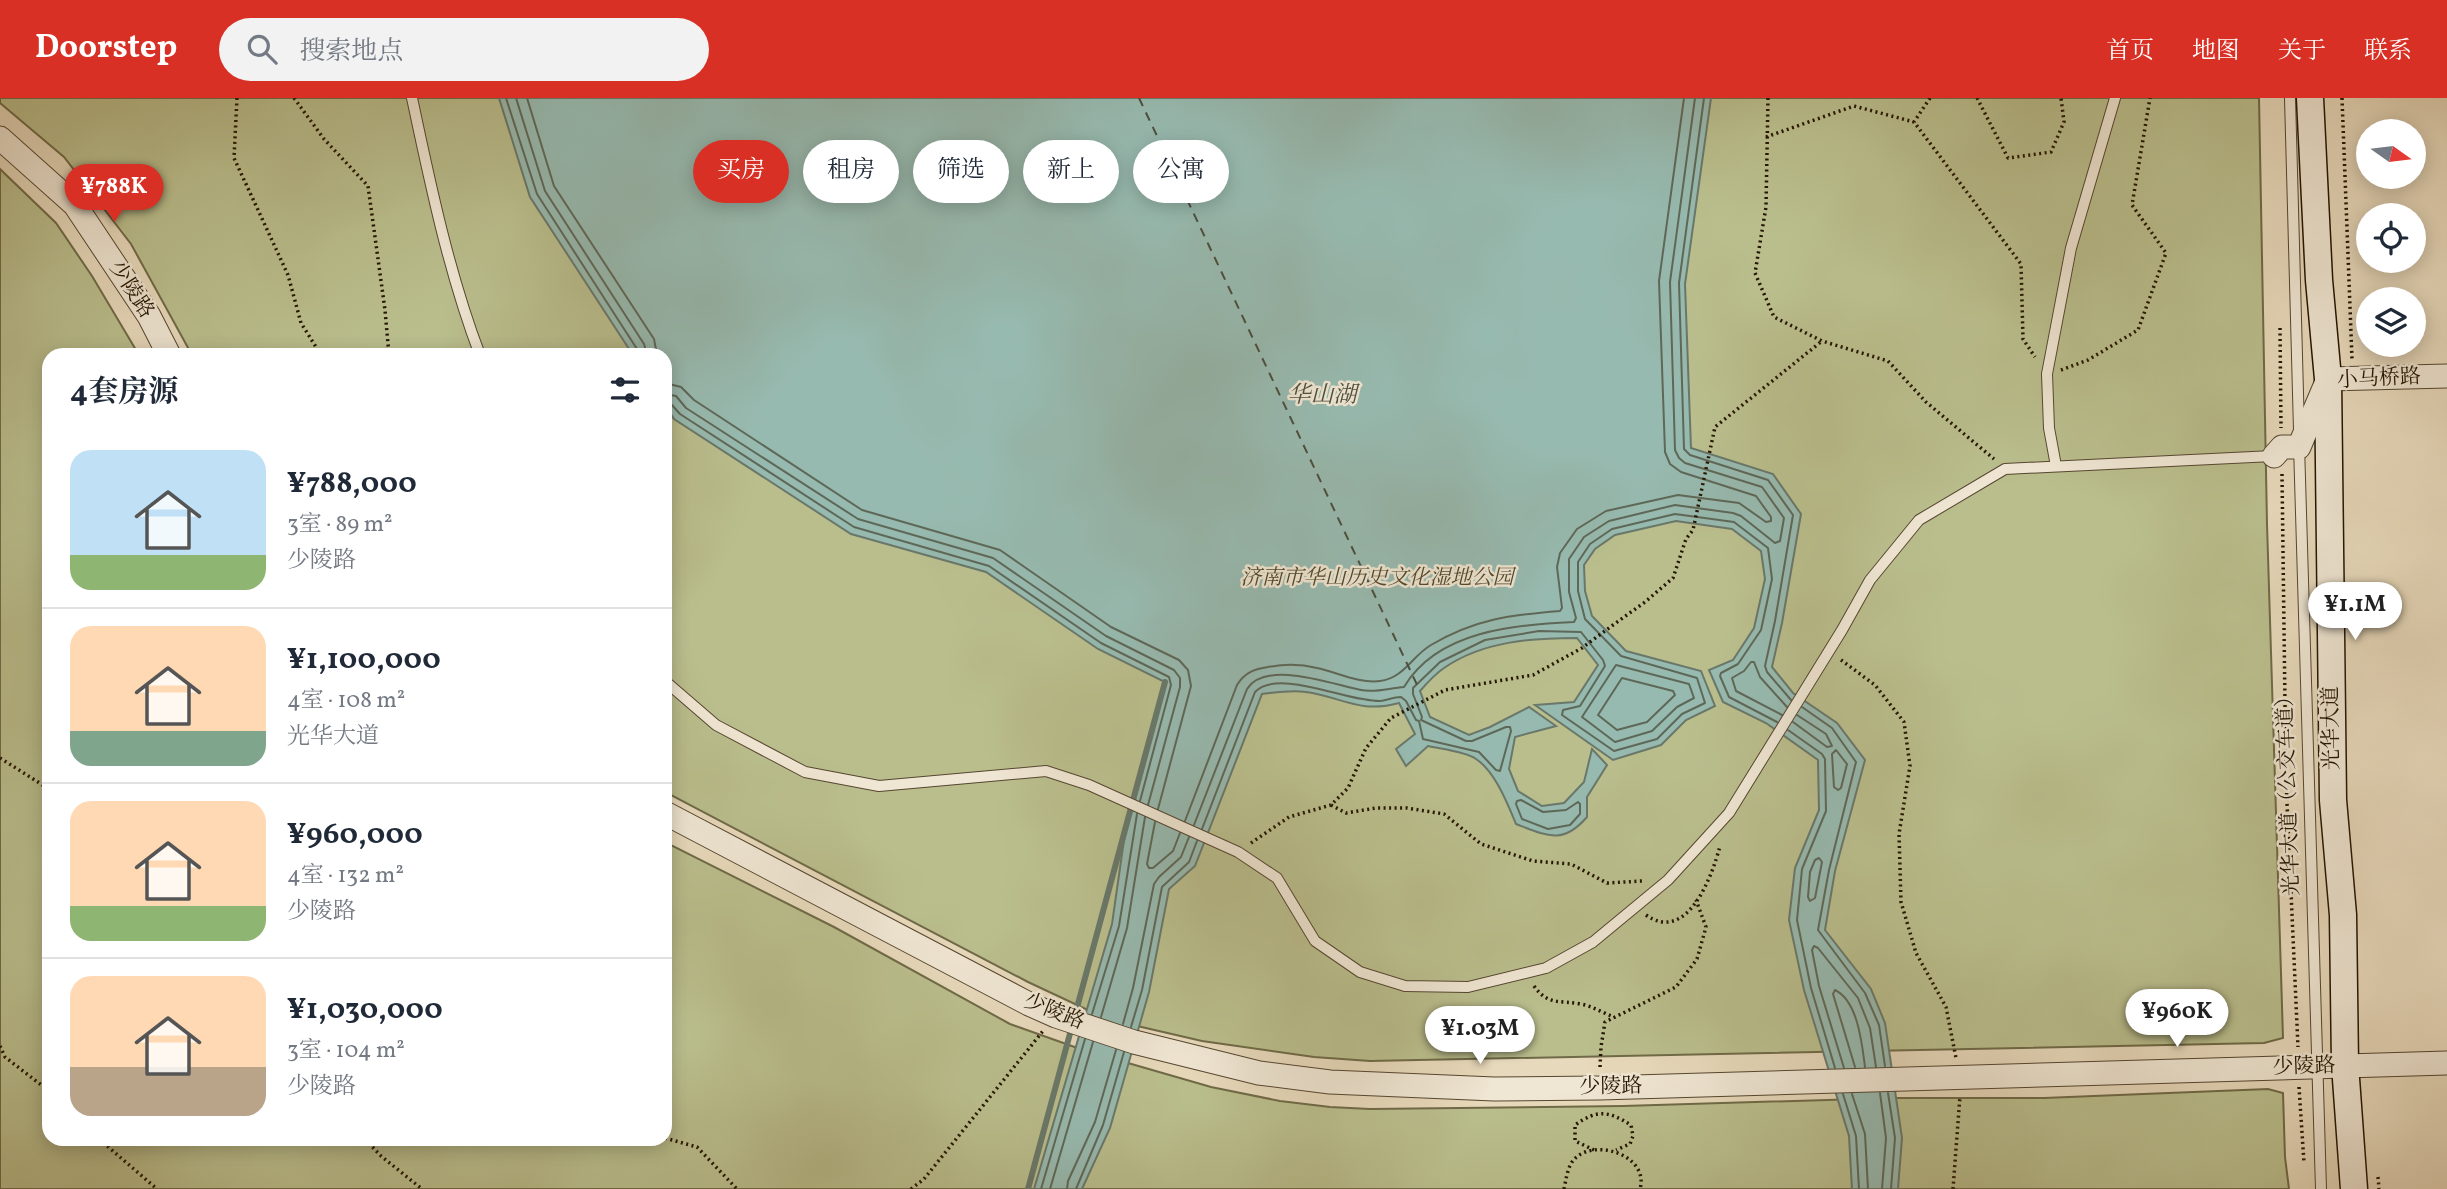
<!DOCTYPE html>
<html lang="zh">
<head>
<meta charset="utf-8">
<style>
  body { margin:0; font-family:Vollkorn,"Noto Serif SC",serif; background:#f2f2f3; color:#1f2937; height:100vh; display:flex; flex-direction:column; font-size:26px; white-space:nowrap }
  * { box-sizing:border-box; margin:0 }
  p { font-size:23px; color:#747a83 }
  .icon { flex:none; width:38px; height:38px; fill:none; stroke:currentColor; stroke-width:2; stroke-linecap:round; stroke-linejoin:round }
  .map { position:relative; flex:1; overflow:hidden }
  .drawer { position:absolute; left:42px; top:250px; width:630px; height:798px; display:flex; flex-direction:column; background:#fff; border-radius:21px; box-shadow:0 4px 18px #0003 }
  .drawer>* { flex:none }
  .top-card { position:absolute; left:693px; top:42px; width:665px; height:63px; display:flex; gap:14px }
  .needle { width:46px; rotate:104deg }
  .tools { position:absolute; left:2356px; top:21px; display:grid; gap:14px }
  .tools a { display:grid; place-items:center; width:70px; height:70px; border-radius:50%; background:#fff; box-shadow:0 4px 18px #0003; font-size:35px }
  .price { position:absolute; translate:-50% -60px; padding:0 16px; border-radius:24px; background:#fff; color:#222; font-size:23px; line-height:46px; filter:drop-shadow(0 2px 4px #0008) }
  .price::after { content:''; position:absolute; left:50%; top:42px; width:21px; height:16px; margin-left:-10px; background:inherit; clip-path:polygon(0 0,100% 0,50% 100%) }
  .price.current { background:#d93025; color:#fff }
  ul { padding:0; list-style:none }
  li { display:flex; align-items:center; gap:21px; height:175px; padding:0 28px }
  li+li { border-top:2px solid #e0e1e3 }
  li span { display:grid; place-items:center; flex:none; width:196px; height:140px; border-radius:21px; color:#555 }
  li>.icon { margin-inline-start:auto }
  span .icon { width:84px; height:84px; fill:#fffc; stroke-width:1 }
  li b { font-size:30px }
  h2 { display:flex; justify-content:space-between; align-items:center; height:84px; padding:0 28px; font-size:30px }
  .pill { padding:0 24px; border-radius:32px; background:#fff; box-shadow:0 4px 18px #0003; font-size:24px; line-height:63px }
  .pill.current { background:#d93025; color:#fff }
  header { display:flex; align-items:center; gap:42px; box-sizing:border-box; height:98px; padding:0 35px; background:#d93025; color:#fff }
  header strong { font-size:33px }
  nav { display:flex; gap:38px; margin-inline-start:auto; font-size:24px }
  .search { width:490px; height:63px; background:#f2f2f3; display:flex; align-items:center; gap:18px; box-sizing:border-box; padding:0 24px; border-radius:38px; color:#747a83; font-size:26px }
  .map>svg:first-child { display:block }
  .green { fill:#babe8d; stroke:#6f6a47; stroke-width:2 }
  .water { fill:#97bab0; stroke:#69786a; stroke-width:2 }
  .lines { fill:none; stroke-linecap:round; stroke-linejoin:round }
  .shore { stroke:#5e6858; stroke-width:2 }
  .stream { stroke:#69786a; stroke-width:6 }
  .ferry { stroke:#4c4f3e; stroke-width:2; stroke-dasharray:9 7; stroke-linecap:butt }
  .service-casing { stroke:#554630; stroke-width:12 }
  .tertiary-casing { stroke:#554630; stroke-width:25 }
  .secondary-casing { stroke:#241501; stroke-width:29 }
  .path { stroke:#241501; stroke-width:3.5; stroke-dasharray:2 3.5; stroke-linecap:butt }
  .service { stroke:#efe6d3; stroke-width:10 }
  .tertiary { stroke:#efe6d3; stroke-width:23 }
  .secondary { stroke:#efe6d3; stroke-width:26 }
  .labels { text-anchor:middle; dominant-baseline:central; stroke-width:5; stroke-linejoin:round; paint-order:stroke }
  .street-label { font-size:21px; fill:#241501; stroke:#efe6d3 }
  .park-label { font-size:21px; font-style:italic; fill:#51482b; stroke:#efe6d3 }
  .water-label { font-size:23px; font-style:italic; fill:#4c4f3e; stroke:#efe6d3 }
</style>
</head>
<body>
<header>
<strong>Doorstep</strong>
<div class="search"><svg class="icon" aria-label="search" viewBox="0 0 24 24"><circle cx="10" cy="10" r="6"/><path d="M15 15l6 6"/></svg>搜索地点</div>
<nav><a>首页</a><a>地图</a><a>关于</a><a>联系</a></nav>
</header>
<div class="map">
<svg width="2447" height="1091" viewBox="0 0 2447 1091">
  <rect width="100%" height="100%" fill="#e7d9bb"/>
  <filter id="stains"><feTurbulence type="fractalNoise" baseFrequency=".00286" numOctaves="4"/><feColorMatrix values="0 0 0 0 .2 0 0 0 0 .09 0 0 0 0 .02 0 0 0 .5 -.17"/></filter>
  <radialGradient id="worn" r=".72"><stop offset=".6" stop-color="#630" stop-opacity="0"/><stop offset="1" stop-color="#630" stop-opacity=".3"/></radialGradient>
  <g class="green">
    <path d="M 0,0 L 2259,0 L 2267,426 L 2283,940 L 2264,945 L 1370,963 L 1314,959 L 1202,943 L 1107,921 L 1028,884 L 665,694 L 665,257 L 192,257 L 131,146 L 64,59 L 0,5 Z"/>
    <path d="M 0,71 L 56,125 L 92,178 L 139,257 L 49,257 L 49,1041 L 665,1041 L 665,744 L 834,829 L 1010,926 L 1083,952 L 1211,989 L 1280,1003 L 1330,1009 L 1370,1011 L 1623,1008 L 1893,1000 L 2044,1000 L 2268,991 L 2283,995 L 2285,1059 L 2289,1091 L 0,1091 Z"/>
  </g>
  <path class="water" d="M 499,0 L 1711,0 L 1685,186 L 1691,350 L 1773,376 L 1801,416 L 1782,525 L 1772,569 L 1793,595 L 1837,625 L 1865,662 L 1835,773 L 1825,832 L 1871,891 L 1885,925 L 1902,1040 L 1898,1091 L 1852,1091 L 1849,1038 L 1804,892 L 1789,822 L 1795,770 L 1819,712 L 1818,662 L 1766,625 L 1723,604 L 1709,572 L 1733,562 L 1754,530 L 1765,481 L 1761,453 L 1732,431 L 1676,423 L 1615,437 L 1595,451 L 1584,467 L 1585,493 L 1592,518 L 1626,553 L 1701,573 L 1715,608 L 1686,622 L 1661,647 L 1613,662 L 1535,607 L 1574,604 L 1598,567 L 1577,540 C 1532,540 1483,543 1444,570 C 1435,576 1427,585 1420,593 L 1430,619 L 1469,637 L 1490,629 L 1529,609 L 1556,628 L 1515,639 L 1509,671 L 1518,693 L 1542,708 L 1564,705 L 1584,684 L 1592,651 L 1607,667 L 1587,699 L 1587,719 C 1563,747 1547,738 1516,726 C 1508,707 1495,673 1476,661 C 1467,654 1441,651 1428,648 L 1406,668 L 1396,651 L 1415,636 L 1399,605 C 1360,616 1342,599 1306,594 C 1291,592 1277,594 1262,596 L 1195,768 L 1169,791 L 1149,894 L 1110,1030 L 1082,1091 L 1034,1091 L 1112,826 L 1126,728 L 1165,584 L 1098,551 L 986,474 L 851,436 L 674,321 L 665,307 L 665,257 L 633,257 L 530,99 Z"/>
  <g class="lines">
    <g class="shore">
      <path d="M 506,0 L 537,96 L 637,251 L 638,257"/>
      <path d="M 516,0 L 545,93 L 644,246 L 647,257"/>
      <path d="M 527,0 L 554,88 L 654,241 L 657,257"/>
      <path d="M 1704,0 L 1679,185 L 1684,351 L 1690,357 L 1768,382 L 1793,417 L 1775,523 L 1765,568 L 1767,574 L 1791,602"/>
      <path d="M 665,285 L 681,289 L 694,302 L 862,412 L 1000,452 L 1111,529 L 1179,562 L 1188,572 L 1191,588 L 1158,711"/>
      <path d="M 665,296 L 676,298 L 686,310 L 858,421 L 993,460 L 1106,538 L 1174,572 L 1180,580 L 1180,589 L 1148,707"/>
      <path d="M 665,304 L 671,306 L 680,316 L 854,429 L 989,468 L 1101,545 L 1169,579 L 1171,587 L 1140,703"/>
      <path d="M 1616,567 L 1689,586 L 1694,600 L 1677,609 L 1652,633 L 1615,644 L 1582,619 Z"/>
      <path d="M 1622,580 L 1673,593 L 1675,597 L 1647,624 L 1617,632 L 1598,617 Z"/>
      <path d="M 1802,609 L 1832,630 L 1856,664 L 1829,772 L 1818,832 L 1865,895 L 1879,927 L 1885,968"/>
      <path d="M 1782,617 L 1736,593 L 1732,580 L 1744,573 L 1751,564 L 1754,564 L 1760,579 L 1787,609"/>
      <path d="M 1793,624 L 1827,649 L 1832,648 L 1826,636 L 1797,617"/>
      <path d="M 1788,632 L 1822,656 L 1825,661 L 1826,713 L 1802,771 L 1797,822 L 1811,890 L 1835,970"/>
      <path d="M 1836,652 L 1847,666 L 1841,690 L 1838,692 L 1834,689 L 1832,656 Z"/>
      <path d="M 1517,703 L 1521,702 L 1543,714 L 1566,712 L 1578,704 L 1580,706 L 1580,716 L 1570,727 L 1548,731 L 1522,721 L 1516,706 Z"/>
      <path d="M 1185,723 L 1237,587 C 1245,574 1255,571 1268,569 C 1284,566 1301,566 1317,570 C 1336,574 1360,586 1380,583 C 1404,580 1412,558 1431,547 C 1475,521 1510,517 1560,513 L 1562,510 L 1557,469 L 1560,455 L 1577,431 L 1606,413 L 1678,397 L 1739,405 L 1766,424 L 1771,423 L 1771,419 L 1756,398 L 1681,374 L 1670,366 L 1665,354 L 1659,183 L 1684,0"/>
      <path d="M 1155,724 L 1147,766 L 1149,770 L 1153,770 L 1173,753 L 1180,735"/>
      <path d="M 1194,727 L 1247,591 C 1266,561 1334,587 1361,592 C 1376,595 1389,590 1404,589 C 1438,532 1515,527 1574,524 L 1576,520 L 1569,494 L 1569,461 L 1584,439 L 1609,423 L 1675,407 L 1733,415 L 1741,418 L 1775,445 L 1780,443 L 1784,420 L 1762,389 L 1685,365 L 1679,360 L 1675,352 L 1670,184 L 1695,0"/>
      <path d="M 1202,731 L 1255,594 C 1275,572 1337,598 1363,601 C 1368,602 1375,603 1380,603 C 1387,602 1394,599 1401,599 L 1406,603 L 1416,622 L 1419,623 L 1423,641 L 1479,654 L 1496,672 L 1500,673 L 1511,633 L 1510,629 L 1506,629 L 1472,643 L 1466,643 L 1421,622 L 1422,619 L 1413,596 L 1413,590 L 1440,564 L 1485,542 L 1539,533 L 1581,534 L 1603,562 L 1605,568 L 1580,608 L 1563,612 L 1562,617 L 1614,653 L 1657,641 L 1682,616 L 1705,605 L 1697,580 L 1621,558 L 1585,521 L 1578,493 L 1578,464 L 1590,446 L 1612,431 L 1675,416 L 1734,424 L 1768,450 L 1772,481 L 1761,532 L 1738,566 L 1721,575 L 1720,578 L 1729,599 L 1777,624"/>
      <path d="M 1819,760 L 1822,764 L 1815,800 L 1810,803 L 1808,799 L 1810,774 L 1815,762 Z"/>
      <path d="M 1092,916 L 1119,828 L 1137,716"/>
      <path d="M 1101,919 L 1127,830 L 1145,719"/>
      <path d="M 1123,926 L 1133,890 L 1154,786 L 1159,779 L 1181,759 L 1189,739"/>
      <path d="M 1131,929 L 1142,892 L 1162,789 L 1189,764 L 1197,743"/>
      <path d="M 1855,969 L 1833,896 L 1835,892 C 1858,903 1862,946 1865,969"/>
      <path d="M 1844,970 L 1819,888 L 1812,852 L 1814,848 L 1818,850 L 1858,900 L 1870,930 L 1876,969"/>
      <path d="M 1880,995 L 1886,1040 L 1882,1091"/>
      <path d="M 1888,995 L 1895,1040 L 1891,1091"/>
      <path d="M 1843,996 L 1856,1038 L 1859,1091"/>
      <path d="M 1852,996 L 1865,1036 L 1868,1091"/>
      <path d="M 1041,1091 L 1085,941"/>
      <path d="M 1050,1091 L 1093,944"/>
      <path d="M 1067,1091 L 1068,1083 L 1095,1024 L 1116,952"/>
      <path d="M 1076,1091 L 1103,1027 L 1124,954"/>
    </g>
    <path class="stream" d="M 1028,1091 L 1165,584"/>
    <path class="ferry" d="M 1139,0 L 1420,593"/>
    <defs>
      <g id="service">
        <path d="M 412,0 C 430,85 449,176 480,257"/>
        <path d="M 2290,0 L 2299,332"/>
        <path d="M 2299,347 L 2321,1091"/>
        <path d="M 2056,368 L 2049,330 L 2047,276 L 2071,150 L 2115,0"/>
        <path d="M 665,583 L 716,627 L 805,674 L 879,688 L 1046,673 L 1089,687 L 1238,754 L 1277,780 L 1315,843 L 1360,874 L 1405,888 L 1468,889 L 1546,870 L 1593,844 L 1668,782 L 1729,715 L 1842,532 L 1870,482 L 1919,422 L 2005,371 L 2273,358"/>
      </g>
      <g id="tertiary">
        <path d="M 0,40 L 75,107 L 149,218 L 169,257"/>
        <path d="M 2274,358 L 2282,349 L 2299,349 L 2328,281 L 2447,278"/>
        <path d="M 665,715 L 1029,906 L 1056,918 L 1134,944 L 1259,975 L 1330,984 L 1494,991 L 1600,990 L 2447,965"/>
      </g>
      <path id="secondary" d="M 2310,0 L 2319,182 L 2328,281 L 2333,702 L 2343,817 L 2345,967 L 2354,1091"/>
    </defs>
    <use href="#service" class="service-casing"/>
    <use href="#tertiary" class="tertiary-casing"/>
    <use href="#secondary" class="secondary-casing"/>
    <g class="path">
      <path d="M 237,0 L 234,60 L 288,177 L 301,225 L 321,257"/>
      <path d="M 294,0 L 324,41 L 368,88 L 385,212 L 389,257"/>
      <path d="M 1768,0 L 1766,109 L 1755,175 L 1774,219 L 1822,243 L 1888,263 L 1926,304 L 1994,361"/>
      <path d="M 1930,0 L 1914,24 L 2021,166 L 2023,241 L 2035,259"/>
      <path d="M 1977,0 L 2008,60 L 2051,54 L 2064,24 L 2061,0"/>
      <path d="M 2342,0 L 2352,261"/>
      <path d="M 1766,39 L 1854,8 L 1914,24"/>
      <path d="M 2280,230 L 2281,330"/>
      <path d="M 2061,272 L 2088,262 L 2138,232 L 2166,155 L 2132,107 L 2150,0"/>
      <path d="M 2282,376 L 2286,683 L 2298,949"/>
      <path d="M 1841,562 L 1875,587 L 1904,624 L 1910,668 L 1899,736 L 1901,804 L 1916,855 L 1946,909 L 1956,960"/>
      <path d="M 0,660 L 49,691"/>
      <path d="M 1331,707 L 1346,715 L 1376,710 L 1407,710 L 1444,716 L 1481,746 L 1533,763 L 1571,766 L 1607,785 L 1642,783"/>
      <path d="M 1251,745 L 1289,719 L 1331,707 L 1348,690 L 1366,650 L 1391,620 L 1445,592 L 1533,577 L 1582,550 L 1613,527 L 1645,504 L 1673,480 L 1686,441 L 1693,432 L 1715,329 L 1822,243"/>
      <path d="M 1646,817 C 1687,846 1712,779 1720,748"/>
      <path d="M 1534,888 C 1548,908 1561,902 1581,906 C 1592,908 1603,915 1614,919"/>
      <path d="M 0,948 L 5,959 L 49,993"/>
      <path d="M 1600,969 L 1601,949 L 1605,924 L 1676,889 L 1697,861 L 1706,829 L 1696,802"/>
      <path d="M 2299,989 L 2304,1065"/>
      <path d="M 665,1040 L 697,1049 L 737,1091"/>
      <path d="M 99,1041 L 157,1091"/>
      <path d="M 365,1041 L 381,1058 L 422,1091"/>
      <path d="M 1594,1052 L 1575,1043 L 1575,1027 C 1598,1011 1608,1013 1631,1027 L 1633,1038 L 1630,1046 L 1616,1052"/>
      <path d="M 2378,1079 L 2379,1091"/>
      <path d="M 911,1091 L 924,1081 L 1043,933"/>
      <path d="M 1564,1091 C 1566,1082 1567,1072 1572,1064 C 1590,1038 1650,1056 1640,1091"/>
      <path d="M 1953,1091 L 1960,998"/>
    </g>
    <use href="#service" class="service"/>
    <use href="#tertiary" class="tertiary"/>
    <use href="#secondary" class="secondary"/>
  </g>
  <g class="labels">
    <g class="street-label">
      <text transform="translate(131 192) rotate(57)">少陵路</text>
      <text transform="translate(2379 281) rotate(-3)">小马桥路</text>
      <text transform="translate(2332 630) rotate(-91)">光华大道</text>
      <text transform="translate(2289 693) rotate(-92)">光华大道（公交车道）</text>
      <text transform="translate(1054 914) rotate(22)">少陵路</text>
      <text transform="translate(2304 969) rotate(-2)">少陵路</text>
      <text transform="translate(1611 989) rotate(-1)">少陵路</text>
    </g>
    <g class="park-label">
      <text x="1377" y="480">济南市华山历史文化湿地公园</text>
    </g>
    <g class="water-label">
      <text x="1322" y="298">华山湖</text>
    </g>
  </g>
  <rect width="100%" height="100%" filter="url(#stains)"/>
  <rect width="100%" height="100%" fill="url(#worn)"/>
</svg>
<div class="tools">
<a><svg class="needle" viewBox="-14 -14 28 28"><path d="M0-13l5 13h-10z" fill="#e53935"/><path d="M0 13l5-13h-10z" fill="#747a83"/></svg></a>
<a><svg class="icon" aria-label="locate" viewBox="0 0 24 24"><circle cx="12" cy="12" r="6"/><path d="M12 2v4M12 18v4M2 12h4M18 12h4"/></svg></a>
<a><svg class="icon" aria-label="layers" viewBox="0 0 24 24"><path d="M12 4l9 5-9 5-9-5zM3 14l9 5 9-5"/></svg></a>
</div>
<b class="price current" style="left:114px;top:126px">¥788K</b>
<b class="price" style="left:2355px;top:544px">¥1.1M</b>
<b class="price" style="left:2177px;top:951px">¥960K</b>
<b class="price" style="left:1480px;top:968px">¥1.03M</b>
<div class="top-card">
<a class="pill current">买房</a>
<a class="pill">租房</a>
<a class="pill">筛选</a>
<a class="pill">新上</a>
<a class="pill">公寓</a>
</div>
<section class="drawer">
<h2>4套房源<svg class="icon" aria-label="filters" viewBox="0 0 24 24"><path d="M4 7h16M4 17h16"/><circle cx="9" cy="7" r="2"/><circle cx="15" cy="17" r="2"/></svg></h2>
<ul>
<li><span style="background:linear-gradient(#bfe0f5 75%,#8fb573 0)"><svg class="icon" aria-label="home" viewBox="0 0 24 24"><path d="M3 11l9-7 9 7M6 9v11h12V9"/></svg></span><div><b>¥788,000</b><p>3室 · 89 m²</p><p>少陵路</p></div></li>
<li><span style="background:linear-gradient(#ffd9b3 75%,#7fa58c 0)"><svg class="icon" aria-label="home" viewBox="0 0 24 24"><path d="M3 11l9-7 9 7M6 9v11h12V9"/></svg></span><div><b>¥1,100,000</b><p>4室 · 108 m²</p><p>光华大道</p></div></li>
<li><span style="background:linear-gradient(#ffd9b3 75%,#8fb573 0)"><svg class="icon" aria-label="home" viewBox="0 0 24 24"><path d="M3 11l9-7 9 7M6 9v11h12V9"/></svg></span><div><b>¥960,000</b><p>4室 · 132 m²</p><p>少陵路</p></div></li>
<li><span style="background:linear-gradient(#ffd9b3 65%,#b9a48a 0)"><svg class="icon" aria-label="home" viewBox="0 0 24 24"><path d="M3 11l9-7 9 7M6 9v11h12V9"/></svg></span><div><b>¥1,030,000</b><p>3室 · 104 m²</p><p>少陵路</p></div></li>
</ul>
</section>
</div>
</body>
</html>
